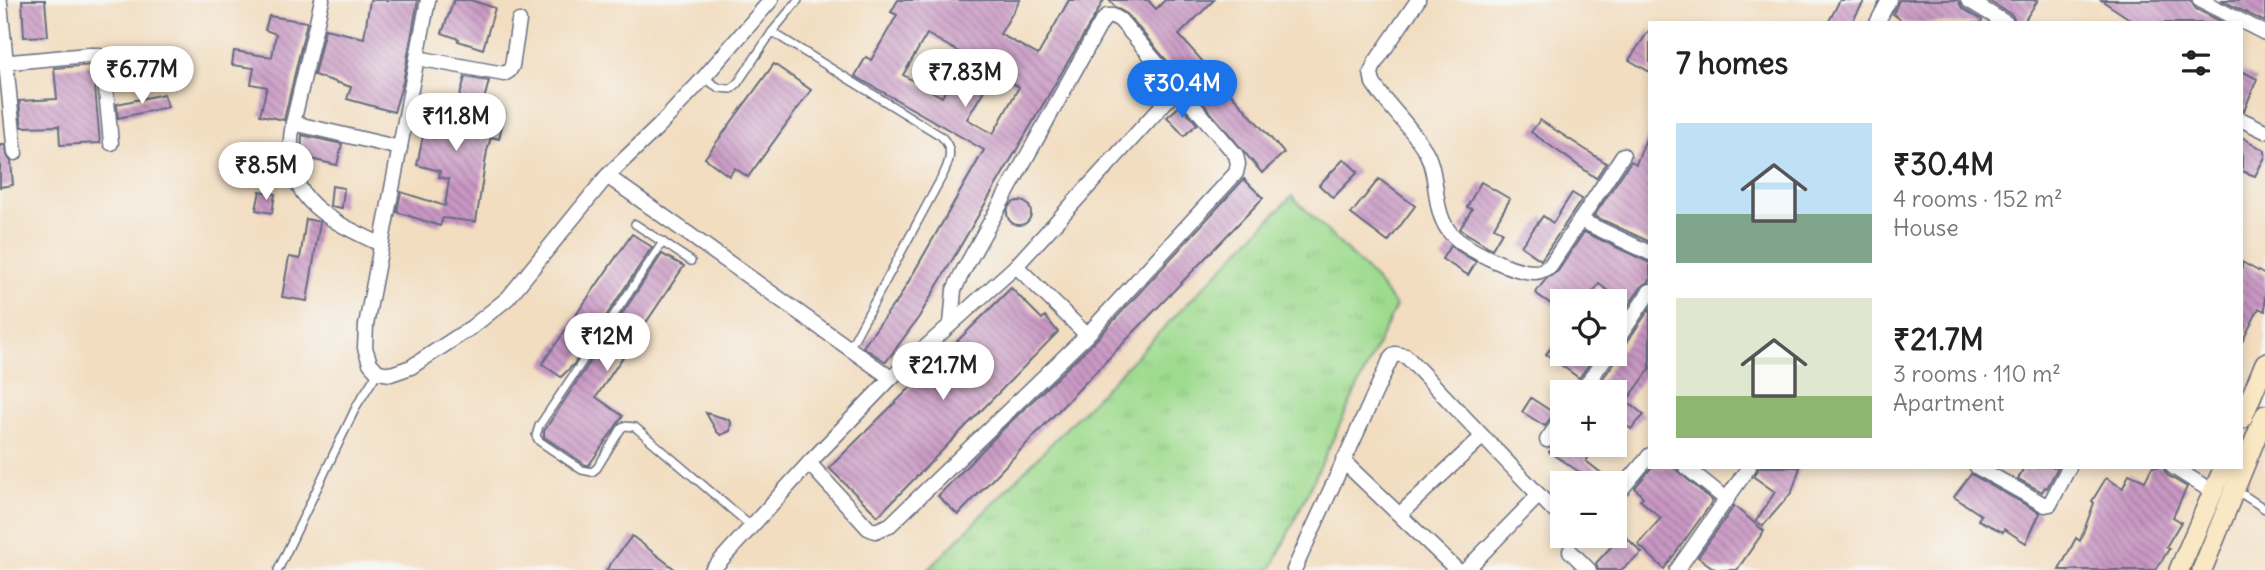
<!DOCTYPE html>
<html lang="en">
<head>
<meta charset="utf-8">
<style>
  body { margin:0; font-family:Delius,sans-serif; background:#f6f6f6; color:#222; height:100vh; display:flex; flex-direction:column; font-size:26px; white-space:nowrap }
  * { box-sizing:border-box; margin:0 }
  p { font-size:23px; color:#767676 }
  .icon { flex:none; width:38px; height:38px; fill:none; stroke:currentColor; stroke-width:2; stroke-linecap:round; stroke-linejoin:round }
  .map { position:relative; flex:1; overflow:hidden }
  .panel { position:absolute; left:1648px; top:21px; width:595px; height:448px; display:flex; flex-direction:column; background:#fff; border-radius:0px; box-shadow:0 4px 10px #0003 }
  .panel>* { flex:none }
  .buttons { position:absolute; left:1550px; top:289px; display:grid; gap:14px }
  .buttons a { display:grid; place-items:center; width:77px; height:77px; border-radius:0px; background:#fff; box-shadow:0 4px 10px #0003; font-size:35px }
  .price { position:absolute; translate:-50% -60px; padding:0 16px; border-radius:24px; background:#fff; color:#222; font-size:23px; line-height:46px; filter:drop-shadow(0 2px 4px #0008) }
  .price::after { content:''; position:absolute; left:50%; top:42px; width:21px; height:16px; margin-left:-10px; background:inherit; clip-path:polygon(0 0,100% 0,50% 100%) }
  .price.on { background:#1a73e8; color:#fff }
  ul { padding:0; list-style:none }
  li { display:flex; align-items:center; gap:21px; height:175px; padding:0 28px }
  li span { display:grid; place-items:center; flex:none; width:196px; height:140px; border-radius:0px; color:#555 }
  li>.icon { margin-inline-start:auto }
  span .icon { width:84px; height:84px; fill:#fffc; stroke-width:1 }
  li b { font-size:30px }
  h2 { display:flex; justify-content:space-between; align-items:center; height:84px; padding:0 28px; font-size:30px }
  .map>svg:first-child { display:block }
  .grass { fill:url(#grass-tufts); stroke:#5d8576; stroke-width:2 }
  .building { fill:url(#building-back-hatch); fill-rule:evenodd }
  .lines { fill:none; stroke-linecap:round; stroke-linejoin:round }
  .lane-casing { stroke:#666c80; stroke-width:10 }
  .street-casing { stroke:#666c80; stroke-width:17 }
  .secondary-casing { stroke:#666c80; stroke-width:22 }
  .lane { stroke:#fff; stroke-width:7 }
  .street { stroke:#fff; stroke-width:14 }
  .secondary { stroke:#fae7c3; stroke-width:19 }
</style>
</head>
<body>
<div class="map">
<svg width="2265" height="570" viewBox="0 0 2265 570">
  <defs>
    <pattern id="grass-tufts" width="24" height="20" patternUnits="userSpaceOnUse" patternTransform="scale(1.75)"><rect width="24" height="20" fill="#9fdb8f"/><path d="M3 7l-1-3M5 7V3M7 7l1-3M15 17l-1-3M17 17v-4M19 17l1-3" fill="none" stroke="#88bc7e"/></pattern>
    <pattern id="building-back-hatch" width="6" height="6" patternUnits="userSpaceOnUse" patternTransform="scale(1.75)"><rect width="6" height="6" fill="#c997c3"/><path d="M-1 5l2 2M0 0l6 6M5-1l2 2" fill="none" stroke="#a27ca2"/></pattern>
  </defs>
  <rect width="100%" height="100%" fill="#f6f6f2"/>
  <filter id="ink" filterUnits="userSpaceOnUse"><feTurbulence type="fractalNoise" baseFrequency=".0143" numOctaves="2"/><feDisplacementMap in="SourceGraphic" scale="14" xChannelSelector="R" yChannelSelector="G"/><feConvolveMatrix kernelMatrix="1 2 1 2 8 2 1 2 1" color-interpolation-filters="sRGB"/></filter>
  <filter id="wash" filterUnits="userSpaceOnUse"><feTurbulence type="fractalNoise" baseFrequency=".00686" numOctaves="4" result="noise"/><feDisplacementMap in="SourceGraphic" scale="28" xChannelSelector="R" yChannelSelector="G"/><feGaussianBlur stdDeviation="1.57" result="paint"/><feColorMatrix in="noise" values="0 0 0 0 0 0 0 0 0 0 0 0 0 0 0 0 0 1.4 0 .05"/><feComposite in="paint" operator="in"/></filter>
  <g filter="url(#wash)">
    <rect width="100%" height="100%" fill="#f2ddc0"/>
    <path class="grass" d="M 1292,196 L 1373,277 L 1396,306 L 1271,570 L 928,570 Z"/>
    <g id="blocks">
      <g class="building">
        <path d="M 22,0 L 45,0 L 48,36 L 24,37 Z"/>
        <path d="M 370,0 L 418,0 L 403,82 L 394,112 L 347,99 L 351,87 L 314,75 L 325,29 L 364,38 Z"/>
        <path d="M 454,0 L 470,0 L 495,8 L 483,49 L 458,41 L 459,39 L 442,33 Z"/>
        <path d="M 898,0 L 1020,0 L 1000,34 L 1038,55 L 1069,0 L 1104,0 L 919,317 L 886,362 L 863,347 L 894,304 L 895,305 L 984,150 L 855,76 L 866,57 L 871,60 L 897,15 L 891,12 ZM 927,34 L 966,56 L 942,97 L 903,75 ZM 994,73 L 1019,87 L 993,134 L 967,119 Z"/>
        <path d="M 1109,0 L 1148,0 L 1156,9 L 1165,0 L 1214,0 L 1179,35 L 1284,153 L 1262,173 L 1127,14 L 1115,7 Z"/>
        <path d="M 1840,0 L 1865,0 L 1851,23 L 1828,23 Z"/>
        <path d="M 1899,0 L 1958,0 L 1962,8 L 1982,20 L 1981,23 L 1905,23 L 1893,14 Z"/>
        <path d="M 1987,0 L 2038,0 L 2023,23 L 2016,23 L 2012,15 Z"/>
        <path d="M 2101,0 L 2190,0 L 2196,9 L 2224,23 L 2136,23 Z"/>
        <path d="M 2221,0 L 2265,0 L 2265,22 Z"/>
        <path d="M 269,16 L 307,22 L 284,120 L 260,115 L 267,87 L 251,84 L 254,68 L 232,65 L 234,51 L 272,57 L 276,34 L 265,30 Z"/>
        <path d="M 1650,29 L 1650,72 L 1629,60 Z"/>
        <path d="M 774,64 L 811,90 L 748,177 L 735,168 L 729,176 L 705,158 Z"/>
        <path d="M 93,65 L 100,143 L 60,145 L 59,126 L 22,127 L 19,101 L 57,99 L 54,68 Z"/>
        <path d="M 2242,71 L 2257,79 L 2244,111 L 2242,110 Z"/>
        <path d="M 465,77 L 489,81 L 482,107 L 505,113 L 499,139 L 491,137 L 487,151 L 476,222 L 443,218 L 440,226 L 397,212 L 401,192 L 445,206 L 449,179 L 439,177 L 440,171 L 417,165 L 426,122 L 421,121 L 424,98 L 458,103 Z"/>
        <path d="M 164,94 L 168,107 L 118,118 L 117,104 Z"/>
        <path d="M 1181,105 L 1197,124 L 1184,136 L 1167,117 Z"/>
        <path d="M 1540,120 L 1606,163 L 1596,178 L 1531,132 Z"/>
        <path d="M 1650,129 L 1650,242 L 1594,216 L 1631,161 L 1636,164 Z"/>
        <path d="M 302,135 L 342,144 L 337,165 L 301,157 Z"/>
        <path d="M 2242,137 L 2265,151 L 2265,157 L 2255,176 L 2242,171 Z"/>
        <path d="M 0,145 L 5,145 L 6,155 L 11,161 L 13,185 L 0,187 Z"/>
        <path d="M 1344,159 L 1358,172 L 1333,198 L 1319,185 Z"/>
        <path d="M 1244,179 L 1263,198 L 958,515 L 938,496 L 1001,431 L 1094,342 Z"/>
        <path d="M 1379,179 L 1415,206 L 1388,242 L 1351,214 Z"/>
        <path d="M 1481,182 L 1510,199 L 1494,227 L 1502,232 L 1492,249 L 1460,229 L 1472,209 L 1467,207 Z"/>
        <path d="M 332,186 L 344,188 L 342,208 L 330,206 Z"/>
        <path d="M 260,191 L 275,194 L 272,213 L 256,210 Z"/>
        <path d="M 1572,193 L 1582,199 L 1541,260 L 1521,246 L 1543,216 L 1553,223 Z"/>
        <circle cx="1019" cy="213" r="12"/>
        <path d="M 306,219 L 320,222 L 307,301 L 282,297 L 289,257 L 300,259 Z"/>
        <path d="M 1584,232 L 1650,263 L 1650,281 L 1642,286 L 1628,306 L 1599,284 L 1586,301 L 1563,301 L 1563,312 L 1538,295 L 1536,292 L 1546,279 L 1558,271 Z"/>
        <path d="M 632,234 L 652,247 L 574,364 L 561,377 L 542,364 Z"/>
        <path d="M 1450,246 L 1476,262 L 1468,275 L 1442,259 Z"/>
        <path d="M 662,254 L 684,266 L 596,397 L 623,416 L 589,465 L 586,465 L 544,437 L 544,431 Z"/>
        <path d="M 2242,262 L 2265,275 L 2265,311 L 2259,308 L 2242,342 Z"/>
        <path d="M 1011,288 L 1042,319 L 1045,316 L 1058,332 L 878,516 L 829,468 Z"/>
        <path d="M 1650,308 L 1650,369 L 1627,401 L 1644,415 L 1631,429 L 1615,417 L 1615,392 L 1593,392 L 1616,360 L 1617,352 L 1623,348 Z"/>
        <path d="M 1563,333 L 1563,354 L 1582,354 L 1592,360 L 1579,378 L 1546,354 Z"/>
        <path d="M 1531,398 L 1554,413 L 1545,426 L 1522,412 Z"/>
        <path d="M 706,413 L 727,419 L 731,422 L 730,431 L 721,435 L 717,432 Z"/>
        <path d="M 1556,444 L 1598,444 L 1586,461 L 1614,483 L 1584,483 L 1577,478 L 1581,473 L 1549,452 Z"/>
        <path d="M 1652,467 L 1673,467 L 1713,501 L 1664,569 L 1638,544 L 1661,518 L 1640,500 L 1643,497 L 1635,488 Z"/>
        <path d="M 1759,467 L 1800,467 L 1792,492 L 1763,526 L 1756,521 L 1775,492 L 1754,477 Z"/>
        <path d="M 2024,467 L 2058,467 L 2047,488 L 2045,487 L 2042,492 L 2018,479 Z"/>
        <path d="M 2152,467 L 2163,467 L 2167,475 L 2187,487 L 2173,517 L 2181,522 L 2166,547 L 2169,549 L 2156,570 L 2059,570 L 2076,538 L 2080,541 L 2094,503 L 2092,501 L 2106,478 L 2123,488 L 2129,474 L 2145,481 Z"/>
        <path d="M 1971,474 L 2040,513 L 2026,543 L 2004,529 L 2003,532 L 1978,520 L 1981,515 L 1954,497 Z"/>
        <path d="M 1734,506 L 1764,531 L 1737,570 L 1716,570 L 1698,557 Z"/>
        <path d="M 1623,534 L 1642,553 L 1621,570 L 1598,570 L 1596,563 Z"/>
        <path d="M 632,536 L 676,570 L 606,570 Z"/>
      </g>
    </g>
  </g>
  <g filter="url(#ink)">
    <use href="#blocks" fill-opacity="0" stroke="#666c80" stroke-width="2"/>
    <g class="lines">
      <defs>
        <g id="lane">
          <path d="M 772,32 L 941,136 C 953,148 951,158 944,173 L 849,349"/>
          <path d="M 704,78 L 719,88 L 731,89 L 737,84 L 772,32 L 798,0"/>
          <path d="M 635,224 L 691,261"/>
          <path d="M 663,242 L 539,426 L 536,436 L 539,441 L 582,470 L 592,472 L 597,468 L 621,429 L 624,426 L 635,427 L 752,527"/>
          <path d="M 2236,490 L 2265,509"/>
          <path d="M 278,570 L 357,405 L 378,372"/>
        </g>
        <g id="street">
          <path d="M 322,0 L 293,123 C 280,198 321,216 380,244"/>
          <path d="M 428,0 L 366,325 L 365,348 L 370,363 L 378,372 L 391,374 L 411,367 L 472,327 L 508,298 L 607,176 L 659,126 L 700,82 L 771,0"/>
          <path d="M 1418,0 L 1375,63 L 1371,73 L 1373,83 C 1388,107 1412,127 1426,152 C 1439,176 1432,207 1448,230 C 1461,248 1513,272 1535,272 C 1541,272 1545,269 1550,266 L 1623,155"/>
          <path d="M 1968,0 L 2006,23"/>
          <path d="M 2200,0 L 2265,33"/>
          <path d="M 0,3 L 15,153"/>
          <path d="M 1877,23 L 1889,0"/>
          <path d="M 417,58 L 504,74 L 509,71 L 512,66 L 519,21"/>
          <path d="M 0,63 L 88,55 L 97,55 L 103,59 L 111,143"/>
          <path d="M 2242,120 L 2265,131"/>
          <path d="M 293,123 L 400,148"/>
          <path d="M 607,176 L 891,378"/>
          <path d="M 1580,220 L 1650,253"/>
          <path d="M 1016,266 L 1087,335"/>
          <path d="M 1615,343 L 1650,291"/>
          <path d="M 1581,392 L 1608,354"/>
          <path d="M 1547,440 L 1563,417"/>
          <path d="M 1343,461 L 1457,570"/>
          <path d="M 809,463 L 868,528 L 875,531 L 890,525 L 1087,335 L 1236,173 L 1238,164 L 1236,155 L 1120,20 L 1113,16 L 1107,16 L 1101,23 L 961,275 L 954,290 L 951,324"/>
          <path d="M 1686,467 L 1727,500"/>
          <path d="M 1977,467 L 2045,505 L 2050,504 L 2069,467"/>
          <path d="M 2173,467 L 2213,492"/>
          <path d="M 1615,497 L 1650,455"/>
          <path d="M 1400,514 L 1482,437"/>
          <path d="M 1570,551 L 1589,570"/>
          <path d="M 712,570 L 809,463 L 891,378 L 1016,266 L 1179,87"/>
          <path d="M 1294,570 L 1391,358 L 1395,354 L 1406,356 L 1555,512"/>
          <path d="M 1466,570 L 1539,495"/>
          <path d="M 1677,570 L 1749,467"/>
        </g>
        <g id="secondary">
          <path d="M 2242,419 L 2265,363"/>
          <path d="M 2179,570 L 2224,467"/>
          <path d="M 2202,570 L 2265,415"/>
        </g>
      </defs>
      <use href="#lane" class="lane-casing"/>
      <use href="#street" class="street-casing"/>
      <use href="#secondary" class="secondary-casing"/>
      <use href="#lane" class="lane"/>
      <use href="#street" class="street"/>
      <use href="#secondary" class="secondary"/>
    </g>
  </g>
</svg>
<div class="buttons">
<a><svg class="icon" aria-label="locate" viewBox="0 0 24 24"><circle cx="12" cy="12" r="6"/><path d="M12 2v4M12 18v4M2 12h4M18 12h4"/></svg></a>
<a>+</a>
<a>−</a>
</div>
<b class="price" style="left:142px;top:106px">₹6.77M</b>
<b class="price" style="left:965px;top:109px">₹7.83M</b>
<b class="price on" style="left:1182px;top:120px">₹30.4M</b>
<b class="price" style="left:456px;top:153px">₹11.8M</b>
<b class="price" style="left:266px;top:202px">₹8.5M</b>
<b class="price" style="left:607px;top:373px">₹12M</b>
<b class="price" style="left:943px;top:402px">₹21.7M</b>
<section class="panel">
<h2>7 homes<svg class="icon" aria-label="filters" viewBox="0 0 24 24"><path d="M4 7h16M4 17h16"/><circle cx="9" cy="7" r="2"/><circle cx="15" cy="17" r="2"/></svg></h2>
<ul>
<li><span style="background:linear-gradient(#bfe0f5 65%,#7fa58c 0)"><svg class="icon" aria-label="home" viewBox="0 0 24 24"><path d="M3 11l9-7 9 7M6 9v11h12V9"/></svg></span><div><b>₹30.4M</b><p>4 rooms · 152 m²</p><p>House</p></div></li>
<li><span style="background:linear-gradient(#dfe7d0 70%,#8fb573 0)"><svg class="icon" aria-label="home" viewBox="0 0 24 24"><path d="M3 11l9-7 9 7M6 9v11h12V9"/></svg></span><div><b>₹21.7M</b><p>3 rooms · 110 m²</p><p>Apartment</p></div></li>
</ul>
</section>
</div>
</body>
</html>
